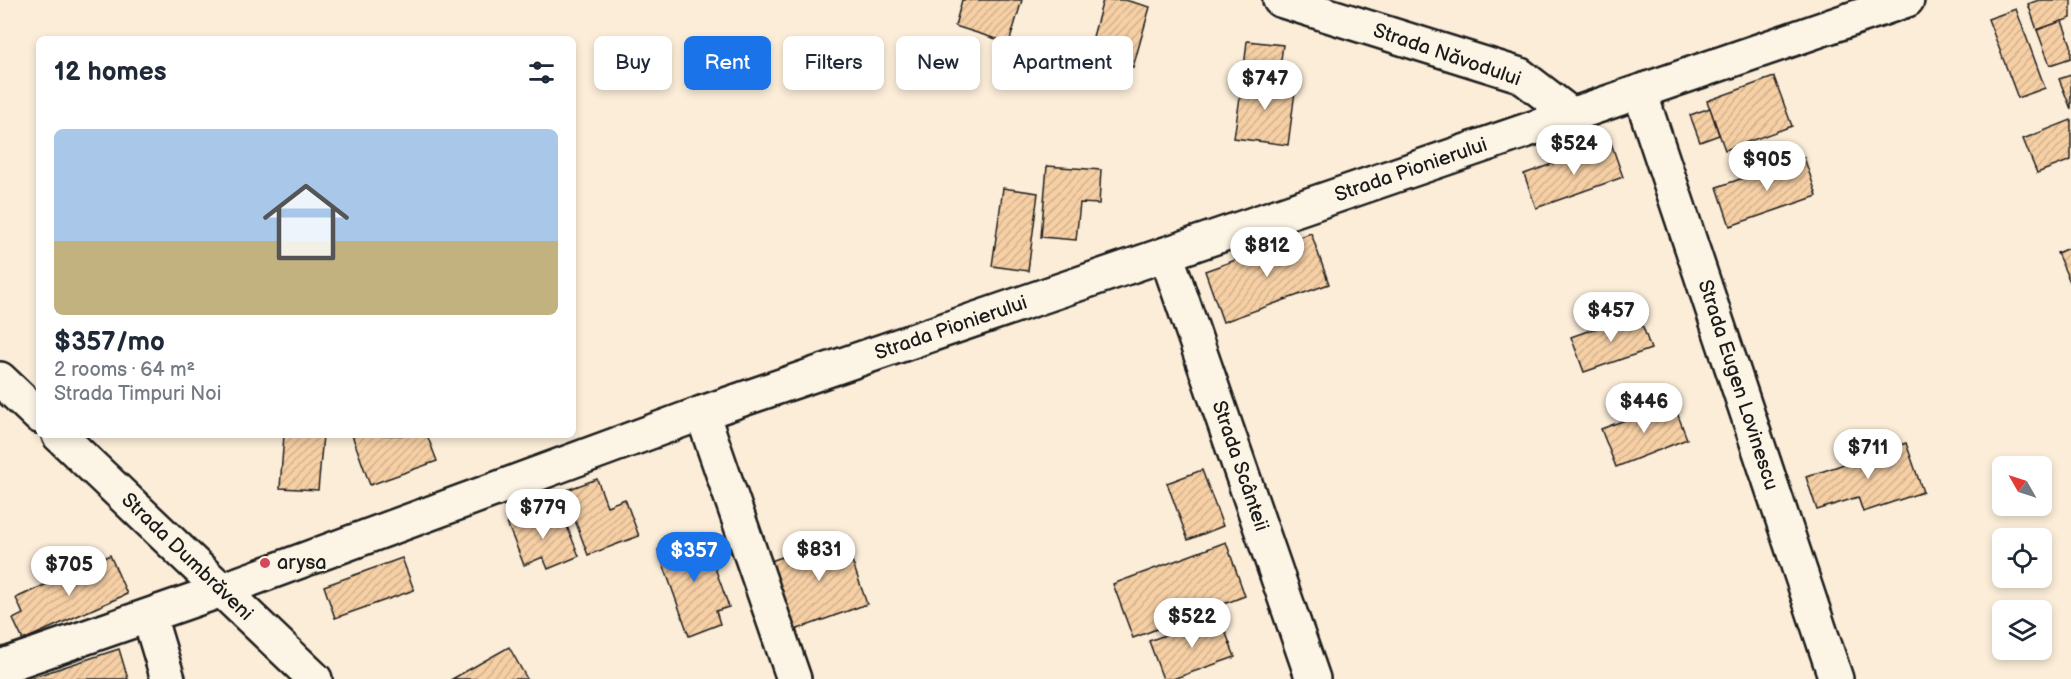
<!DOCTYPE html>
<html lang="en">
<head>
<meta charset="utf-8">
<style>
  body { margin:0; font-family:"Balsamiq Sans",sans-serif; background:#f6f6f7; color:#1f2937; height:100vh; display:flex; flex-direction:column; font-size:22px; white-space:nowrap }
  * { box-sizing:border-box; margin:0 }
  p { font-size:20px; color:#747a83 }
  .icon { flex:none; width:33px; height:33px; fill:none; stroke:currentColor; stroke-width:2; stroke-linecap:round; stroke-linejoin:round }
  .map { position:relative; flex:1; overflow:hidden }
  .panel { position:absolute; left:36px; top:36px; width:540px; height:402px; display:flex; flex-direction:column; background:#fff; border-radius:9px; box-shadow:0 3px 9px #0003 }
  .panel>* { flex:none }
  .top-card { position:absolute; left:594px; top:36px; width:570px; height:54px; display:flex; gap:12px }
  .needle { width:39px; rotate:309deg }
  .buttons { position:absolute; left:1992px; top:456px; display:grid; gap:12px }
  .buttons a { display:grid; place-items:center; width:60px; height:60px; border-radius:9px; background:#fff; box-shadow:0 3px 9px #0003; font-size:30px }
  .price { position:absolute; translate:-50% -51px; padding:0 14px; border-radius:21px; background:#fff; color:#222; font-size:20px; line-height:39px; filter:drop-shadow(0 2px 3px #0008) }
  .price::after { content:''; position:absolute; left:50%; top:36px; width:18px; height:14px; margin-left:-9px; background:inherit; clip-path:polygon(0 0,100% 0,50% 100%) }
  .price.active { background:#1a73e8; color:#fff }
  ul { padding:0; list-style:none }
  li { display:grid; align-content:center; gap:12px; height:318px; padding:0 18px }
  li+li { border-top:2px solid #e0e1e3 }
  li span { display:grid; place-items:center; height:186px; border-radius:9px; color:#555 }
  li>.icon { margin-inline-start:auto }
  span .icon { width:108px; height:108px; fill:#fffc; stroke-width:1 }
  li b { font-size:26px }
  h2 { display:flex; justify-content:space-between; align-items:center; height:72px; padding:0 18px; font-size:26px }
  .pill { padding:0 21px; border-radius:9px; background:#fff; box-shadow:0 3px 9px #0003; font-size:21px; line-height:54px }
  .pill.active { background:#1a73e8; color:#fff }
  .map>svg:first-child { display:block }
  .building { fill:url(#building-hatch); stroke:#1c1c1c; stroke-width:1.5 }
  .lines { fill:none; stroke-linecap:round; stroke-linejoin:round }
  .minor-casing { stroke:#1c1c1c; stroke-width:38 }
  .tertiary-casing { stroke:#1c1c1c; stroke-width:38 }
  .minor { stroke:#fcf5e5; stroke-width:33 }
  .tertiary { stroke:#fcf5e5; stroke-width:33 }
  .poi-dot { fill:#d1495b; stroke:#fcf5e5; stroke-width:2 }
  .labels { text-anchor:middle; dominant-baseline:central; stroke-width:4.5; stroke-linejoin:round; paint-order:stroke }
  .street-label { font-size:20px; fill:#1c1c1c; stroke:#fcf5e5 }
  .poi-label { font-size:20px; fill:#1c1c1c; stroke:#fcf5e5; text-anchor:start }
</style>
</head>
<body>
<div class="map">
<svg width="2071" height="679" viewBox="0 0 2071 679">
  <defs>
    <pattern id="building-hatch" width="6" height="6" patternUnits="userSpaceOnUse" patternTransform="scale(1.5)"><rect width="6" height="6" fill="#f6cfa5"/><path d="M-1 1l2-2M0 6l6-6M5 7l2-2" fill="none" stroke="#d2b18d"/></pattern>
  </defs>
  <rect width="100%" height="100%" fill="#fbedd8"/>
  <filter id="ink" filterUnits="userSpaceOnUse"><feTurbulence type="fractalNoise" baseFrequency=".0167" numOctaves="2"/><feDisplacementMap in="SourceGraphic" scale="12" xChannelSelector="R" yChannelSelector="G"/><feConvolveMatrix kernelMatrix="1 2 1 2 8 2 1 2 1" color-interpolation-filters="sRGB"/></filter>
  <g filter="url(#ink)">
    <g class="building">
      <path d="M 962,0 L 1022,0 L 1009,43 L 955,26 Z"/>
      <path d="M 1103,0 L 1125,0 L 1150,7 L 1133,67 L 1088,55 Z"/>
      <path d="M 2039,0 L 2071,0 L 2071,18 L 2037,30 L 2028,4 Z"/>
      <path d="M 2016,9 L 2045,88 L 2018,98 L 1988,19 Z"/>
      <path d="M 2062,21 L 2071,45 L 2071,58 L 2050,65 L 2037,30 Z"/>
      <path d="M 1247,41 L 1283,45 L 1278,81 L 1243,77 Z"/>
      <path d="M 2071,75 L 2071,109 L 2059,79 Z"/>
      <path d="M 1243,77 L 1296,84 L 1288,145 L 1234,138 Z"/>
      <path d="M 1774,77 L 1792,126 L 1725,150 L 1707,101 Z"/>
      <path d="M 1710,108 L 1719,135 L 1700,142 L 1690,115 Z"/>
      <path d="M 2071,120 L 2071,160 L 2037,173 L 2023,139 Z"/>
      <path d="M 1611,143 L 1623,177 L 1536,208 L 1524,174 Z"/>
      <path d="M 1804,157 L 1817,196 L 1730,226 L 1717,187 Z"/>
      <path d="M 1047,166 L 1101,170 L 1099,204 L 1080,203 L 1076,240 L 1041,237 Z"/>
      <path d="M 1003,188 L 1038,193 L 1028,271 L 992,266 Z"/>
      <path d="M 1311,233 L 1329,284 L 1223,322 L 1205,271 Z"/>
      <path d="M 2071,247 L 2071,284 L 2057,253 Z"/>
      <path d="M 1638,313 L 1651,349 L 1584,372 L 1571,337 Z"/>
      <path d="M 1673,402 L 1687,439 L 1616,467 L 1601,429 Z"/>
      <path d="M 284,435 L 323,435 L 318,490 L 280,488 Z"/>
      <path d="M 352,435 L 427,435 L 437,461 L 370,485 Z"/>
      <path d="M 1906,443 L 1923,492 L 1863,512 L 1858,497 L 1817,510 L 1806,477 Z"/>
      <path d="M 1202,470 L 1223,526 L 1188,540 L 1167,483 Z"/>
      <path d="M 597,479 L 607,506 L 625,499 L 639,536 L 588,555 L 564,491 Z"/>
      <path d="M 539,510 L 546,527 L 564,519 L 579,556 L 548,569 L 543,557 L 524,565 L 507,523 Z"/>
      <path d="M 703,534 L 729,607 L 716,611 L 720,624 L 689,636 L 658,550 Z"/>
      <path d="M 843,535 L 867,604 L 795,630 L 771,561 Z"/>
      <path d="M 1226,542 L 1245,596 L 1133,638 L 1113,584 Z"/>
      <path d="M 110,555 L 127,594 L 23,640 L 13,619 L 23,614 L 16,598 Z"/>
      <path d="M 402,558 L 414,590 L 335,618 L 324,586 Z"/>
      <path d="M 1219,615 L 1235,657 L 1173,679 L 1163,679 L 1149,641 Z"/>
      <path d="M 509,647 L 527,679 L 452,679 Z"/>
      <path d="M 119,649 L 128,679 L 27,679 Z"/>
    </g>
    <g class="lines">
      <defs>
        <g id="minor">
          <path d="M 1280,0 L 1520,75 L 1572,115"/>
          <path d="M 1640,92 L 1836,679"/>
          <path d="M 1166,254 L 1313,679"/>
          <path d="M 702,413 L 794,679"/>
          <path d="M 149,616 L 168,679"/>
          <path d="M 0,667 L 222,590 L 702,413 L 1907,0"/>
        </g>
        <g id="tertiary">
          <path d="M 0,379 L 39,416"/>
          <path d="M 59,435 L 315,679"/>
        </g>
      </defs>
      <use href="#minor" class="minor-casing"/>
      <use href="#tertiary" class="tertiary-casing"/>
      <use href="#minor" class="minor"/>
      <use href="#tertiary" class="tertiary"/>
    </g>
  </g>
  <circle class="poi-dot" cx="265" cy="563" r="6"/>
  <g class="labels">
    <g class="street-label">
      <text transform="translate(1447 55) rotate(19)">Strada Năvodului</text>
      <text transform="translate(1411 170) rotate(-19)">Strada Pionierului</text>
      <text transform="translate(951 328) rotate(-19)">Strada Pionierului</text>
      <text transform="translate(1738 385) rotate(72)">Strada Eugen Lovinescu</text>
      <text transform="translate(1240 466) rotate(71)">Strada Scânteii</text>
      <text transform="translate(187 557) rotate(44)">Strada Dumbrăveni</text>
    </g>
    <g class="poi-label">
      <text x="277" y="563">arysa</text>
    </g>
  </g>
</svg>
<div class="buttons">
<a><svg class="needle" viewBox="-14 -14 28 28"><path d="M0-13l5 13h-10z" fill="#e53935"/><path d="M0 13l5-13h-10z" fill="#747a83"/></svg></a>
<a><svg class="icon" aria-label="locate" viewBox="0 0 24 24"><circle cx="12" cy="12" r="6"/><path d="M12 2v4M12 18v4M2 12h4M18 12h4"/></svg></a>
<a><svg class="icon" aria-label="layers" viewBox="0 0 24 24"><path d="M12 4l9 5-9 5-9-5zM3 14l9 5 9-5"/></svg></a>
</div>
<b class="price" style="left:1265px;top:111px">$747</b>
<b class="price" style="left:1574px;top:176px">$524</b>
<b class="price" style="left:1767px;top:192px">$905</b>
<b class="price" style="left:1267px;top:278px">$812</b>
<b class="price" style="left:1611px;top:343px">$457</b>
<b class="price" style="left:1644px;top:434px">$446</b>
<b class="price" style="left:1868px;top:480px">$711</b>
<b class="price" style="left:543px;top:540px">$779</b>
<b class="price" style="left:819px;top:582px">$831</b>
<b class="price active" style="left:694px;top:583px">$357</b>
<b class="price" style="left:69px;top:597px">$705</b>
<b class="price" style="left:1192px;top:649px">$522</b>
<div class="top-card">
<a class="pill">Buy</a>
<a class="pill active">Rent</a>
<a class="pill">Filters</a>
<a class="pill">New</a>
<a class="pill">Apartment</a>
</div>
<section class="panel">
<h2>12 homes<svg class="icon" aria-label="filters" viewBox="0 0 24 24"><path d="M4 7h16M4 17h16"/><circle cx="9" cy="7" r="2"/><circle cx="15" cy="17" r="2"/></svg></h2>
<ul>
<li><span style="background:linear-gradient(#a9c7e8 60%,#c2b280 0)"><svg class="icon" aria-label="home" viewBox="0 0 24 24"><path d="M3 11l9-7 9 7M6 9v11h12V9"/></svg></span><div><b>$357/mo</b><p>2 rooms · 64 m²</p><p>Strada Timpuri Noi</p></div></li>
</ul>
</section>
</div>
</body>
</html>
